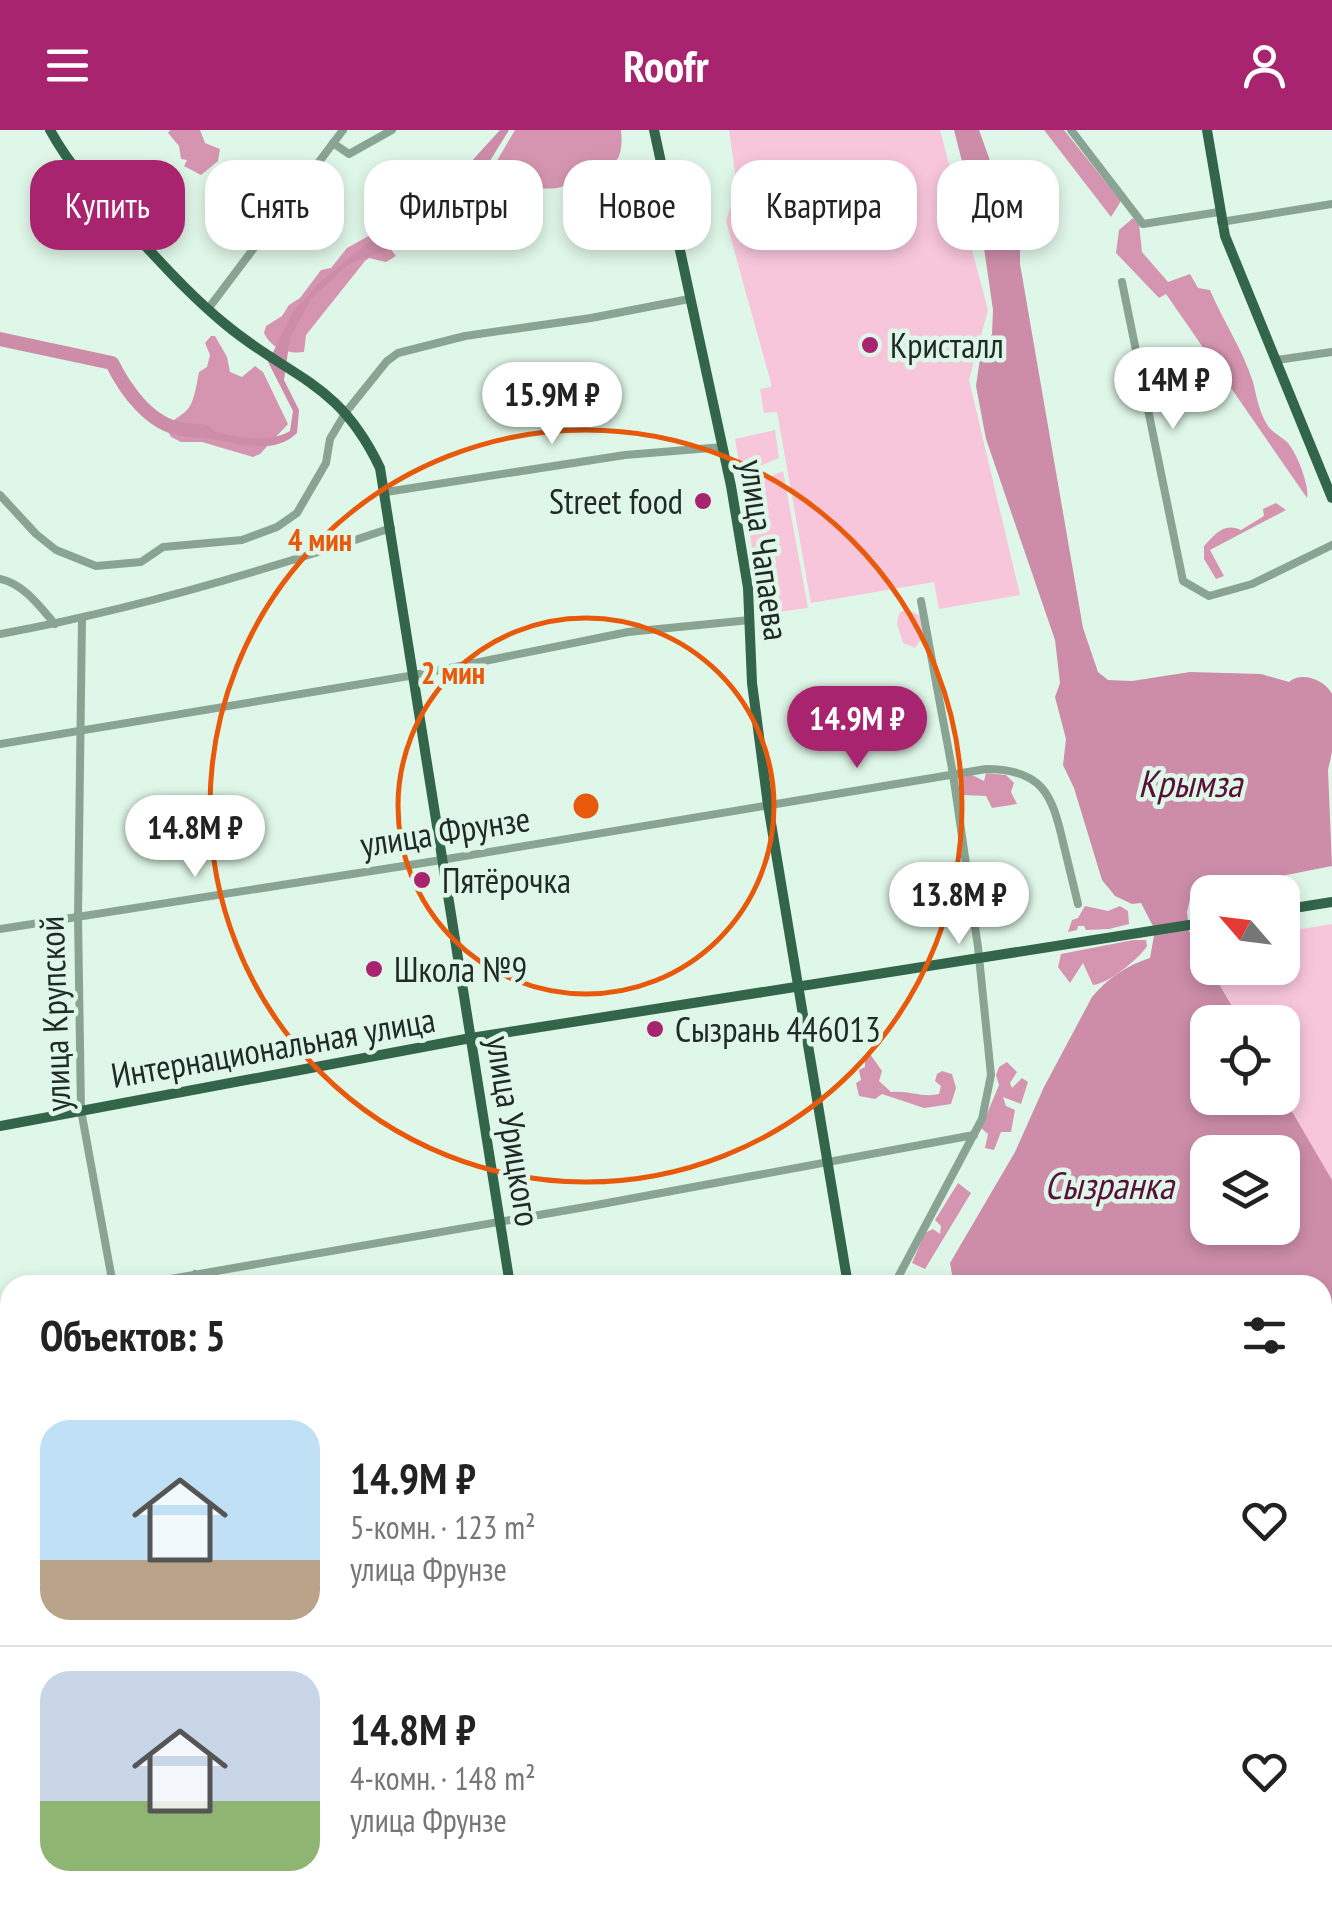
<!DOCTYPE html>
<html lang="ru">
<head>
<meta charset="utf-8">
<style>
  body { margin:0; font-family:"PT Sans Narrow",sans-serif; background:#f6f6f6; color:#222; height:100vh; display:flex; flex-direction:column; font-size:38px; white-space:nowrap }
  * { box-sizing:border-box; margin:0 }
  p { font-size:32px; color:#767676 }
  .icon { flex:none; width:55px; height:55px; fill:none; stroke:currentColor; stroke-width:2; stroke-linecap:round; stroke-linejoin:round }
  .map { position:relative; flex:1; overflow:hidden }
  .side { position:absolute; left:0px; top:1145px; width:1332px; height:642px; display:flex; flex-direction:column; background:#fff; border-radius:30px 30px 0 0; box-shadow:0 5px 15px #0003 }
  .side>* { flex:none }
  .guide { position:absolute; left:30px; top:30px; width:1272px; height:90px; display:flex; gap:20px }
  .needle { width:65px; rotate:298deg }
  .fabs { position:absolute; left:1190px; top:745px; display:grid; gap:20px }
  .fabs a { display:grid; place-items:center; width:110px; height:110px; border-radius:20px; background:#fff; box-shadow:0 5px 15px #0003; font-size:50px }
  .price { position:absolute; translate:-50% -85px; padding:0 22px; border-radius:35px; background:#fff; color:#222; font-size:32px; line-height:65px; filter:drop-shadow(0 2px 5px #0008) }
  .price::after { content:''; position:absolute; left:50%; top:60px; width:30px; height:22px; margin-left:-15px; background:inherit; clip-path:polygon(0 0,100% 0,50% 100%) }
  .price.current { background:#a9246e; color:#fff }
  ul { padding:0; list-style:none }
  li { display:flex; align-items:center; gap:30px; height:250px; padding:0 40px }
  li+li { border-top:2px solid #e0e0e0 }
  li span { display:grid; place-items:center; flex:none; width:280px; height:200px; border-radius:30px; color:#555 }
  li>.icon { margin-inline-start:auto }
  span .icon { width:120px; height:120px; fill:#fffc; stroke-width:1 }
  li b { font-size:42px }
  h2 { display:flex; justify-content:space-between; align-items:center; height:120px; padding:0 40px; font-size:42px }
  .chip { padding:0 35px; border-radius:30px; background:#fff; box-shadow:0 5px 15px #0003; font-size:35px; line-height:90px }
  .chip.current { background:#a9246e; color:#fff }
  header { display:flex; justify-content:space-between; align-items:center; height:130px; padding:0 40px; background:#a9246e; color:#fff; font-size:45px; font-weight:600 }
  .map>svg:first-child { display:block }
  .green { fill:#f8c6db }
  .forest { fill:#d595b0 }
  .water { fill:#cd8da9; fill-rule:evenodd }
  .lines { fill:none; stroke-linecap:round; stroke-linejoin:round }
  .river { stroke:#cd8da9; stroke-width:14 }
  .minor { stroke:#8aa494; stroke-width:8 }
  .major { stroke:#32654a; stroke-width:10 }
  .ring { fill:none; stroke:#e8590c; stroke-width:5 }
  .poi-dot { fill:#a9246e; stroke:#dff7e8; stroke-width:4 }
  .labels { text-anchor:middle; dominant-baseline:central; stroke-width:9; stroke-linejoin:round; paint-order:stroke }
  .poi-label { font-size:35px; fill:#212a25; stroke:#dff7e8; text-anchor:start }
  .street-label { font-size:35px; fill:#212a25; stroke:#dff7e8 }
  .water-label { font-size:38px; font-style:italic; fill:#5a0f39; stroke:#dff7e8 }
  .centre { fill:#e8590c; stroke:#dff7e8; stroke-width:5 }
  .ring-label { font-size:30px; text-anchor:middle; font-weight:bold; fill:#e8590c; stroke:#dff7e8; stroke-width:9; stroke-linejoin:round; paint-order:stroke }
</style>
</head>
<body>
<header><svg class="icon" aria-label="menu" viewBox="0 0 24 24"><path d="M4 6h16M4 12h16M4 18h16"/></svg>Roofr<svg class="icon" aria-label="person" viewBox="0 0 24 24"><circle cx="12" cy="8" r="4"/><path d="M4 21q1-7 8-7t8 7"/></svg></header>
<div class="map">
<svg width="1332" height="1787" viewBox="0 0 1332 1787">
  <rect width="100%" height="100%" fill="#dff7e8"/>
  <g class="green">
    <path d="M 729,0 L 940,0 L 988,180 L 969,250 L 1020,465 L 939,479 L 934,452 L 811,473 L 777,282 L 764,283 L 760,259 L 771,257 L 771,253 L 726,91 L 737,57 Z"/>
    <path d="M 775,300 L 779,328 L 741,344 L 735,309 Z"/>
    <path d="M 783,341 L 808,478 L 770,483 L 761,478 C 754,439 750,398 743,359 Z"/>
    <path d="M 907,479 L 920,486 L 924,505 L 915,518 L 903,513 L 897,494 L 899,483 Z"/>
    <path d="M 1332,794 L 1332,1050 L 1283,966 L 1282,892 L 1241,892 L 1211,838 L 1282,838 L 1283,802 Z"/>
  </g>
  <g class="forest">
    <path d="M 170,0 L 200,0 L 205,13 L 220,19 L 218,31 L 201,45 L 184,36 L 187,30 L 181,29 L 179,16 L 168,3 Z"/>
    <path d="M 515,0 L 621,0 C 625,40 608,35 580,47 C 573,50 565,57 557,58 C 545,60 530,56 517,58 L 505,45 L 467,88 L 459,93 L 450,92 L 488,46 Z"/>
    <path d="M 1044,0 L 1064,0 L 1121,71 L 1111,87 Z"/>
    <path d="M 1133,88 L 1139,94 L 1142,122 L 1168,152 L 1190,144 L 1198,158 L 1210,160 C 1223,191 1243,220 1253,252 C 1257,268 1259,282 1268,296 C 1273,303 1280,306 1286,311 C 1296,320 1310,356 1307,368 L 1166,164 L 1159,168 L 1116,123 L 1119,100 Z"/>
    <path d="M 374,103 L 380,105 L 396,126 L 386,132 L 369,128 L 365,131 L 306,205 L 304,222 C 288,224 271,219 264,203 L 266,196 L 282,186 L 289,175 L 300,168 L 321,140 L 331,138 L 347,118 Z"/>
    <path d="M 211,206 L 215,206 L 227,227 L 230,242 L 242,247 L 255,236 L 263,242 L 288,294 L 260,324 L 253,327 L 202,312 L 181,312 L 171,307 L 167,299 C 173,287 184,286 190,276 C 195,267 197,252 199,242 L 207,237 L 210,225 L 205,213 Z"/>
    <path d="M 1276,373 L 1286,380 L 1210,420 L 1224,446 L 1216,449 L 1204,429 L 1204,416 C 1215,404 1224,392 1241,400 L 1264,386 L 1263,379 Z"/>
    <path d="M 986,643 L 1006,645 L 1014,653 L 1011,662 L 1017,674 L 992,678 L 986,666 L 964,665 L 960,647 L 972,645 L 984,651 Z"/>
    <path d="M 1085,776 L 1108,781 L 1120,776 L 1128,781 L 1129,794 L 1109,799 L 1086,800 L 1084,796 L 1078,796 L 1077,800 L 1068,802 L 1072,790 L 1078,788 Z"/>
    <path d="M 1133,810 L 1146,810 L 1147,816 C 1140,828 1108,854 1093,855 L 1083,833 L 1070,853 L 1058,837 L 1061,824 Z"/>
    <path d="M 870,924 L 882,941 L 879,951 L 891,962 C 909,960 922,968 939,964 L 941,956 L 935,951 L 937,944 L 942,941 L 952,944 L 956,958 L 951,974 L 924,978 L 882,964 L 875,969 L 859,966 L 856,953 L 861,950 L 859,940 L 865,937 L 865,930 Z"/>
    <path d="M 1007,932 L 1017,942 L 1010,953 L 1012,958 L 1022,948 L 1028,952 L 1021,974 L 1003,967 L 1006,976 L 1015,980 L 1011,1002 L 1001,1002 L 994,1020 L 985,1018 L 988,1004 L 981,998 L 999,955 L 996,945 L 999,937 Z"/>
    <path d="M 958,1053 L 971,1063 L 925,1139 L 912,1133 L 925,1103 L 933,1099 L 940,1104 L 941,1096 L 935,1090 Z"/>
    <path d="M 709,1778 L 797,1778 L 809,1786 L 827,1787 L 716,1787 Z"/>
  </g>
  <g class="water">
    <path d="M 500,0 L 509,0 L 477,52 L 444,90 L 394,118 L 349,134 L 312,168 L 290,208 L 284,250 L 299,280 L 297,303 C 269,330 224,309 189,304 L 189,297 C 222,301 260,318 290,301 L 293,281 L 268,232 L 294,181 L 320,152 L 369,112 L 420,96 L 445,80 L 459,62 L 469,34 Z"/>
    <path d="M 954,0 L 979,0 L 1020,114 L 1020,134 L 1083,498 L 1098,542 L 1108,550 L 1132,551 L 1190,542 L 1261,544 L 1289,552 C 1301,541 1325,550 1332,564 L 1332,622 L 1328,640 L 1332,736 L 1191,764 L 1187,782 L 1189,801 L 1241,892 L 1208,892 L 1208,968 L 1283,966 L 1332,1050 L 1332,1787 L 873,1787 L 872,1778 L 1322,1778 L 1322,1155 L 954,1155 L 950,1133 L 1015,1022 L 1044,957 L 1092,867 C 1107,849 1127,835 1150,828 L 1155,800 L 1141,773 L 1132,774 L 1115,766 L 1102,750 L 1074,658 L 1063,635 L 1066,609 L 1055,567 L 1060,553 L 1055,510 L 986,309 L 976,256 L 980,228 L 992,204 L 993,180 L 984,118 ZM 1208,1022 L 1282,1022 L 1282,1098 L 1208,1098 Z"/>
  </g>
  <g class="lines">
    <path class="river" d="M 0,209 L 112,233 C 125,259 149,294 181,299 C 190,301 197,300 206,302"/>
    <g class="minor">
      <path d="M 1071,0 L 1143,94 L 1219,82"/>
      <path d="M 333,13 L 349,24 L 392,0"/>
      <path d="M 1221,92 L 1332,74"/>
      <path d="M 1122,152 L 1183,451 L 1209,466 L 1252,454 L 1332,415"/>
      <path d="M 208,179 L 343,0"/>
      <path d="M 1277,230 L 1332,222"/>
      <path d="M 386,362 L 625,325 L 723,317"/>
      <path d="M 0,365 L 36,404 L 56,420 L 96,436 L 141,432 L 163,417 L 242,410 L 277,397 L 297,383 L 326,333 L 330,309 L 346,282 L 387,231 L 398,223 L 465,206 L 591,188 L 689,169"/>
      <path d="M 0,449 C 24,454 40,477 55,494"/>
      <path d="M 82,489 L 78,787 L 81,980 L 113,1155"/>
      <path d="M 0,504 C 132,480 264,441 391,398"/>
      <path d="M 0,614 L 415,545 L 628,502 L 750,490"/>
      <path d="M 0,799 L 429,732 L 986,639 C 1042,639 1052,664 1063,712 C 1068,733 1073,753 1078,774"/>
      <path d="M 195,1144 L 211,1155"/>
      <path d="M 896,1151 L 982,989 L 991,945 L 978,817 L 953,644 L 921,471"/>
      <path d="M 136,1155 L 591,1076 L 974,1005"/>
      <path d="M 0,1183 L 10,1181"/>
      <path d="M 0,1359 L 10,1357"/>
      <path d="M 0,1432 L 10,1430"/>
      <path d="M 0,1534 L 10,1533"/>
      <path d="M 0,1700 L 4,1665"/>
      <path d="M 118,1778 L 119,1782 L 155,1779 L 156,1787"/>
      <path d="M 262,1778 L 264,1787"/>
    </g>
    <g class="major">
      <path d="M 50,0 C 72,41 105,73 137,107 C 165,137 193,168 225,194 C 291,249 338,250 380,338 L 510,1155"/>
      <path d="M 654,0 L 731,356 L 748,458 L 752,553 L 768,675 L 848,1155"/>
      <path d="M 1207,0 L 1225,106 L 1332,368"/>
      <path d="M 1282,780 L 1332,772"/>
      <path d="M 0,996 L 471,908 L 1208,792"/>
      <path d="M 614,1778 L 616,1787"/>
      <path d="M 663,1787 L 667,1778"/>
    </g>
  </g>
  <g class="ring">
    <circle cx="586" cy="676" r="188"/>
    <circle cx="586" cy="676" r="376"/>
  </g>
  <g class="poi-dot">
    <circle cx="870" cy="215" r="10"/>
    <circle cx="703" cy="371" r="10"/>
    <circle cx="422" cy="750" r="10"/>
    <circle cx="374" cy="839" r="10"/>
    <circle cx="655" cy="899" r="10"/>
  </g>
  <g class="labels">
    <g class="poi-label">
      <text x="890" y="215">Кристалл</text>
      <text x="683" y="371" text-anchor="end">Street food</text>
      <text x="442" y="750">Пятёрочка</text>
      <text x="394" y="839">Школа №9</text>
      <text x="675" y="899">Сызрань 446013</text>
    </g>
    <g class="street-label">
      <text transform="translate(765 420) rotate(82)">улица Чапаева</text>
      <text transform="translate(445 701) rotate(-9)">улица Фрунзе</text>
      <text transform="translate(54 884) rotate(-92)">улица Крупской</text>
      <text transform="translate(273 917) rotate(-10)">Интернациональная улица</text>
      <text transform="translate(514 1001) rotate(81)">улица Урицкого</text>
    </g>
    <g class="water-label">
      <text x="1190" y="652">Крымза</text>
      <text x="1109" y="1054">Сызранка</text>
    </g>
  </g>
  <circle cx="586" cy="676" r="15" class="centre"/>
  <g class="ring-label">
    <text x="320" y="421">4 мин</text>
    <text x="453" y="554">2 мин</text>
  </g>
</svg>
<div class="fabs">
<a><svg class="needle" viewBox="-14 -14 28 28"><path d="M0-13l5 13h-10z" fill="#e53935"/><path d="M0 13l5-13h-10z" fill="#767676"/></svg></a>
<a><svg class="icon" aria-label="locate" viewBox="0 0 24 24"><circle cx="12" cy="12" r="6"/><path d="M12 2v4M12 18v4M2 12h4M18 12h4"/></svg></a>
<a><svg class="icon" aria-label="layers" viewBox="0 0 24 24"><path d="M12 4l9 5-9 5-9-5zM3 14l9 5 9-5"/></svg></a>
</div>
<b class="price" style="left:1173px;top:302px">14M ₽</b>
<b class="price" style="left:552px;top:317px">15.9M ₽</b>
<b class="price current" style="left:857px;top:641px">14.9M ₽</b>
<b class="price" style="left:195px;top:750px">14.8M ₽</b>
<b class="price" style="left:959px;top:817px">13.8M ₽</b>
<div class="guide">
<a class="chip current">Купить</a>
<a class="chip">Снять</a>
<a class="chip">Фильтры</a>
<a class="chip">Новое</a>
<a class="chip">Квартира</a>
<a class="chip">Дом</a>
</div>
<section class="side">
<h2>Объектов: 5<svg class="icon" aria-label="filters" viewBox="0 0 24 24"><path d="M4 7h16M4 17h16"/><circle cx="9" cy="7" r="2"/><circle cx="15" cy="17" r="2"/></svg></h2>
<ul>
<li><span style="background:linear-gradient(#bfe0f5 70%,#b9a48a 0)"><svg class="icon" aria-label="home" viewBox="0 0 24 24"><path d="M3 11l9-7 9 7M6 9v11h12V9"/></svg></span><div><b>14.9M ₽</b><p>5-комн. · 123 m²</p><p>улица Фрунзе</p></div><svg class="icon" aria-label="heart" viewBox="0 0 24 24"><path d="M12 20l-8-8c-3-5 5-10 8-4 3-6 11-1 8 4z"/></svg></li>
<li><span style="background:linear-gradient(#c9d6e8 65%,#8fb573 0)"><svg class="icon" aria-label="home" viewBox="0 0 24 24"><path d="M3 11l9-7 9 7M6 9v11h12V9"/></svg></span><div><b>14.8M ₽</b><p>4-комн. · 148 m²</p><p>улица Фрунзе</p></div><svg class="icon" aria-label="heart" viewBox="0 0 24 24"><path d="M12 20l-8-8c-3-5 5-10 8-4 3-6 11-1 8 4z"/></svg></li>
</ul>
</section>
</div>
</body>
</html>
